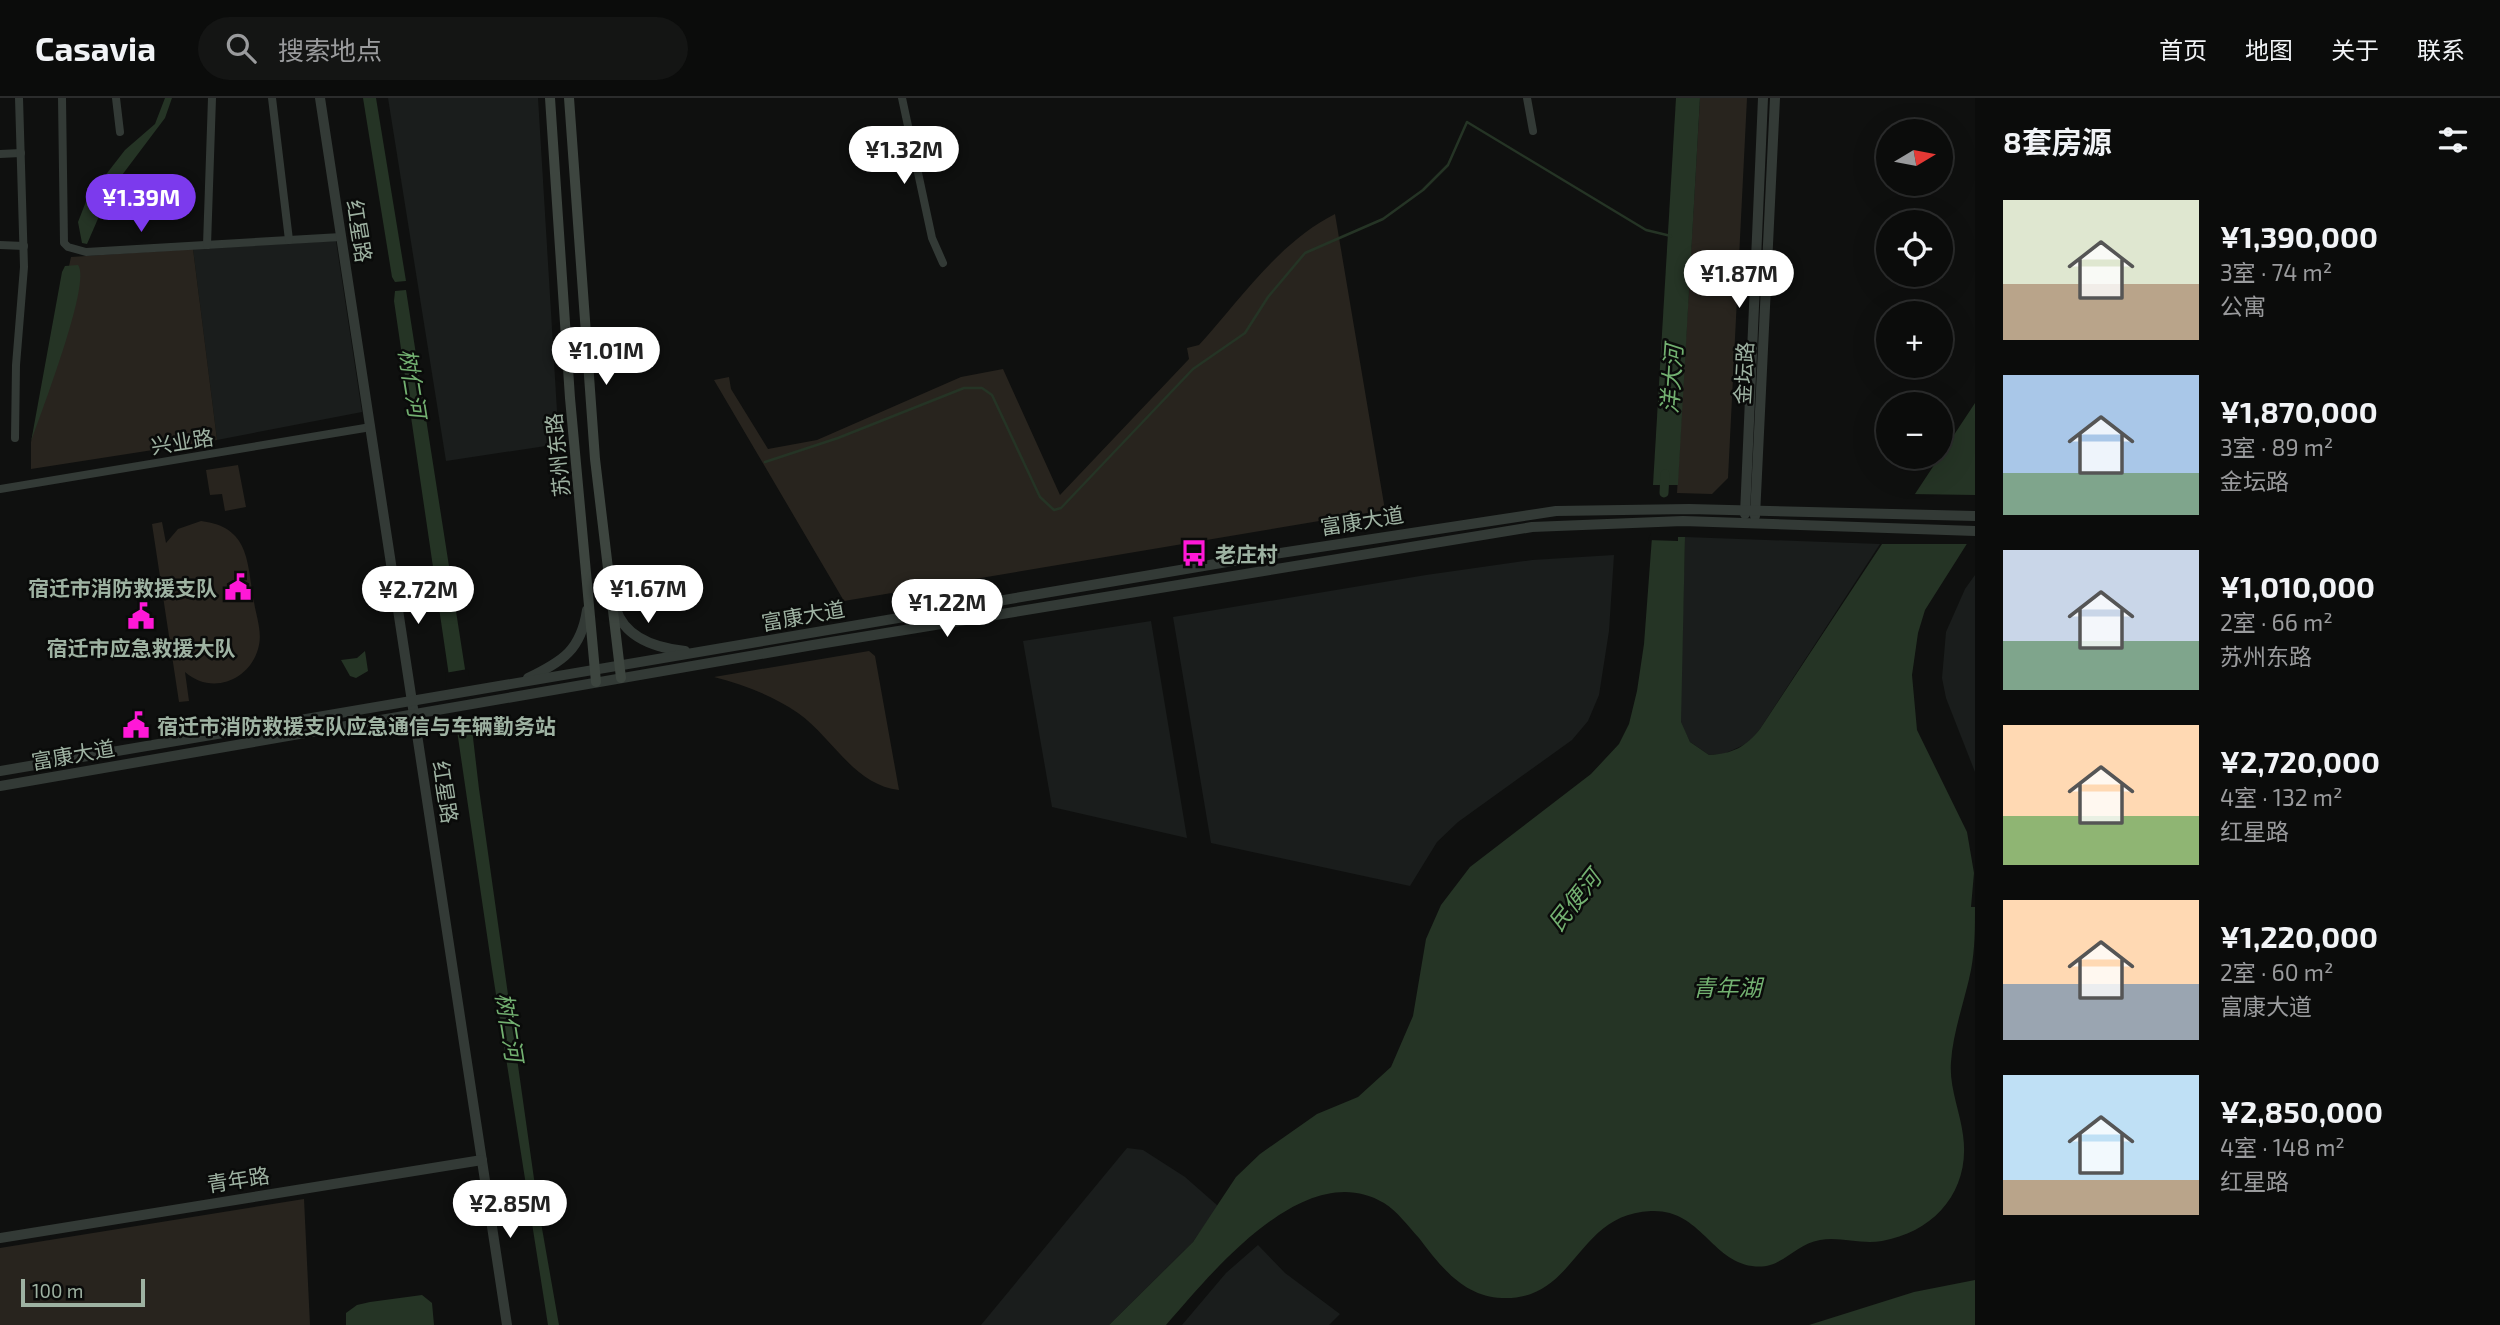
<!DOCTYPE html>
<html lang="zh">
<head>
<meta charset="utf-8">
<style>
  body { margin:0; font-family:"Exo 2","Noto Sans SC",sans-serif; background:#141514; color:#f1f3f6; height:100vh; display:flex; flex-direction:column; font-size:26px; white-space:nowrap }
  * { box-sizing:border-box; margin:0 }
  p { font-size:23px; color:#9a9b9d }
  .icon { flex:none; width:38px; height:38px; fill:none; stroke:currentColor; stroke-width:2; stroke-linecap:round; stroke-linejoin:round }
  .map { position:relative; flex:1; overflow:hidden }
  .panel { display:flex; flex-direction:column; background:#0b0c0b; width:525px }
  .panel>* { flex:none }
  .needle { width:46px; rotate:80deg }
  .buttons { position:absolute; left:1876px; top:21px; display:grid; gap:14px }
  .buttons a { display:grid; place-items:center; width:77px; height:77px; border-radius:50%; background:#0b0c0b; box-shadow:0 7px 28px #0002,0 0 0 2px #2b2c2c; font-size:35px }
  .scale { position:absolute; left:21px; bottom:18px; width:124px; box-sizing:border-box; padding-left:7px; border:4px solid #9eb2a2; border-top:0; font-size:19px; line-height:24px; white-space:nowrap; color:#9eb2a2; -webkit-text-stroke:5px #0a0b0a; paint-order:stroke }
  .price { position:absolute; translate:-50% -60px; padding:0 16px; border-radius:24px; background:#fff; color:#222; font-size:23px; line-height:46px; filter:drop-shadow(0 2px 4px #0008) }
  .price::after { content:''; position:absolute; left:50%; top:42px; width:21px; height:16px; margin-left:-10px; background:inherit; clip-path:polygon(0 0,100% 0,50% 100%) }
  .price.on { background:#7c3aed; color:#fff }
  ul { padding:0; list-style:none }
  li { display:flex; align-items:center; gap:21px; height:175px; padding:0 28px }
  li span { display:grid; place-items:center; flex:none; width:196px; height:140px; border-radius:0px; color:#555 }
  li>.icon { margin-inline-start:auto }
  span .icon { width:84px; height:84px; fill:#fffc; stroke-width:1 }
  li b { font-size:30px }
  h2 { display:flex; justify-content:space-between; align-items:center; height:84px; padding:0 28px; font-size:30px }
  header { display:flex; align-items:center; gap:42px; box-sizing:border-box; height:98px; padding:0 35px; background:#0b0c0b; border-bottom:2px solid #2b2c2c }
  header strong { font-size:33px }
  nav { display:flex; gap:38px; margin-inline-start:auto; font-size:24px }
  .search { width:490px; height:63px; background:#141514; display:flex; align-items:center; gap:18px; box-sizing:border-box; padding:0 24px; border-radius:38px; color:#9a9b9d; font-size:26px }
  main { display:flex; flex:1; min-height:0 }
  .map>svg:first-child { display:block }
  .built { fill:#1a1d1c }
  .green { fill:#28241e }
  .water { fill:#253425 }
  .pier { fill:#0f100f }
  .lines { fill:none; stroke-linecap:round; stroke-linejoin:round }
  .stream { stroke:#253425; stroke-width:2.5 }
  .canal { stroke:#253425; stroke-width:9 }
  .minor { stroke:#333a36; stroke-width:8 }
  .tertiary { stroke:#333a36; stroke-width:10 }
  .secondary { stroke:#3d453f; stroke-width:10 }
  .labels { text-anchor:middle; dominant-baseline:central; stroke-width:5; stroke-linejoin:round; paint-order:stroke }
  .street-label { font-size:21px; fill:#9eb2a2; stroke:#0a0b0a }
  .poi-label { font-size:21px; font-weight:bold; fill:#9eb2a2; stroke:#0a0b0a; text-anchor:start }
  .water-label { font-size:23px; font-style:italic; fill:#73b171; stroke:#0a0b0a }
</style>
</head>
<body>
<header>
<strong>Casavia</strong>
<div class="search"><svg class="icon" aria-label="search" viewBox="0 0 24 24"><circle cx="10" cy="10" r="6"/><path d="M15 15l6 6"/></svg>搜索地点</div>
<nav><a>首页</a><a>地图</a><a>关于</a><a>联系</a></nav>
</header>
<main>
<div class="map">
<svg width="1975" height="1227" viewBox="0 0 1975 1227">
  <rect width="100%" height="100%" fill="#0f100f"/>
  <g class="built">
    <path d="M 388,0 L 538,0 L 559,346 L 446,363 Z"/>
    <path d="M 336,143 L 362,314 L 217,342 L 193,151 Z"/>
    <path d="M 1685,439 L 1880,446 L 1760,631 L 1750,644 L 1724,656 L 1709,657 L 1690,644 L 1680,624 Z"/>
    <path d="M 1614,457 L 1609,533 L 1599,597 L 1588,623 L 1572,642 L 1458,724 L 1437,744 L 1410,788 L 1211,745 L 1173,519 L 1426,477 L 1532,462 Z"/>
    <path d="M 1975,477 L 1975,674 L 1946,600 L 1942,580 L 1946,534 L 1965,491 Z"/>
    <path d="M 1151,523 L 1187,740 L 1052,709 L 1023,543 Z"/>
    <path d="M 1127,1050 L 1143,1052 L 1185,1079 L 1218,1108 L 1193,1144 L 1109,1227 L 981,1227 Z"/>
    <path d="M 1258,1147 L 1285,1175 L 1340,1216 L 1329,1227 L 1182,1227 L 1226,1175 Z"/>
  </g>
  <g class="green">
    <path d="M 1700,0 L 1747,0 L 1728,380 L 1712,396 L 1677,395 Z"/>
    <path d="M 1335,116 L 1385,412 L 844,503 L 714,282 L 729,279 L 731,291 L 768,351 L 817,342 L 961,279 L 1003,271 L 1060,397 L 1189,261 L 1187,250 L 1199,247 C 1241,201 1279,144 1335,116 Z"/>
    <path d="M 193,151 L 217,342 L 31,371 L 31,344 L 71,159 Z"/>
    <path d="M 238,367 L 246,409 L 225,413 L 222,396 L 210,397 L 206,372 Z"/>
    <path d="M 201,423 C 250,429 247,464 254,504 C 256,517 262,533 259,547 C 252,582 212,598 185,574 L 189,603 L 179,604 L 152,426 L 162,424 L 166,445 L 178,431 Z"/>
    <path d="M 869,553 L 875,558 L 899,692 C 854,687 832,639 798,615 C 772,597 744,587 714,579 Z"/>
    <path d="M 304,1101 L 310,1227 L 0,1227 L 0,1150 Z"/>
  </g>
  <g class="water">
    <path d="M 165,0 L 172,0 L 165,20 L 110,93 L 87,146 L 82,145 L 78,124 L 87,101 L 125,52 L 155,26 Z"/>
    <path d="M 363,0 L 376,0 L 406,183 L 395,184 L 392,179 Z"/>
    <path d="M 1676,0 L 1700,0 L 1678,387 L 1653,387 Z"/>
    <path d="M 78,167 C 92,184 40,317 31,344 L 62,174 L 65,168 Z"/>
    <path d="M 406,192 L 465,571 L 479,691 L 537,1102 L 559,1227 L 548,1227 L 492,871 L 394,203 L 395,193 Z"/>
    <path d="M 1975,305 L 1975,433 L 1925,512 L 1918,535 L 1912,577 L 1917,632 L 1967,734 L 1974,775 L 1971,809 L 1975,809 C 1975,830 1975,851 1971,872 C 1965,902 1953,933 1951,964 C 1949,989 1960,1013 1963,1037 C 1971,1092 1935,1134 1882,1143 C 1861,1147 1840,1138 1820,1142 C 1794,1146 1781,1173 1752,1168 C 1711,1162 1700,1111 1651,1113 C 1575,1116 1577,1203 1502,1200 C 1464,1199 1440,1168 1419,1140 C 1408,1128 1398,1114 1384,1105 C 1305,1057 1210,1177 1166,1227 L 1109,1227 L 1193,1144 L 1236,1079 L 1260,1056 L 1317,1016 L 1358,999 L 1391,969 L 1413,918 L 1426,841 L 1441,807 L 1470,769 L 1591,676 L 1619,646 L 1629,626 L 1637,593 L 1644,546 L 1652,439 L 1685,439 L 1681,624 L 1690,644 L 1709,657 C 1732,656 1746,649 1760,631 Z"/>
    <path d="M 365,553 L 368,573 L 356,580 L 350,578 L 341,562 L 357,560 Z"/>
    <path d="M 1975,1182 L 1975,1227 L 1809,1227 L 1914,1194 Z"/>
    <path d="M 422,1197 L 432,1205 L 434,1227 L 346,1227 L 346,1215 L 357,1207 L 370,1204 Z"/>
  </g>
  <g class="pier">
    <path d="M 1910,396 L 1975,397 L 1975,439 L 1970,446 L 1880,446 Z"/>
    <path d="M 1651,435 L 1678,435 L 1678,443 L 1648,442 Z"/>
    <path d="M 468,571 L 475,625 L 452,629 L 445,575 Z"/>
  </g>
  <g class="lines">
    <path class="stream" d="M 765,364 L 838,340 L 964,290 L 982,290 L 992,297 L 1040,399 L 1054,412 L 1061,410 L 1193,271 L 1245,235 L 1268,199 L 1305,155 L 1383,121 L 1423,92 L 1448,67 L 1467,24 L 1646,132 L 1671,138"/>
    <path class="canal" d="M 1664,395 L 1665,376"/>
    <g class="minor">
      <path d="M 62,0 L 64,145 L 68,149 L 86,154 L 341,139"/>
      <path d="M 116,0 L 120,34"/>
      <path d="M 272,0 L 289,142"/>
      <path d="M 902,0 L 932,140 L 943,165"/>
      <path d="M 1527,0 L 1533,33"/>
      <path d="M 0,56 L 21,55"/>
      <path d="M 0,147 L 24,148"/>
      <path d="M 207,147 L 212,0"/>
      <path d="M 15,340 L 16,267 L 24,169 L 19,0"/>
      <path d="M 0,391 L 371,329"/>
    </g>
    <g class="tertiary">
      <path d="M 320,0 L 507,1227"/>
      <path d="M 1745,416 L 1763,0"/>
      <path d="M 1755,418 L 1775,0"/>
      <path d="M 616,511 C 625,540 657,550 685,553"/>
      <path d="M 528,580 C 563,563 581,552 587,512"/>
      <path d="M 0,673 L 1274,456 L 1556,413 L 1689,411 L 1975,418"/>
      <path d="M 0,688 L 813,547 L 1532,429 L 1683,423 L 1975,433"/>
      <path d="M 0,1140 L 482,1062"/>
    </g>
    <g class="secondary">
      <path d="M 550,0 L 570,300 L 596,584"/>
      <path d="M 569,0 L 595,361 L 621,580"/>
    </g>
  </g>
  <defs>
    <symbol id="bus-bare" viewBox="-9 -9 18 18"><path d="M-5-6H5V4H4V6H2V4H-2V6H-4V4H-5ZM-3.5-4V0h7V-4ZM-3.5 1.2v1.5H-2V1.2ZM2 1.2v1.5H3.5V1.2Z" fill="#ff18d7" stroke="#0a0b0a" stroke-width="2.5" paint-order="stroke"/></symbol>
    <symbol id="civic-bare" viewBox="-9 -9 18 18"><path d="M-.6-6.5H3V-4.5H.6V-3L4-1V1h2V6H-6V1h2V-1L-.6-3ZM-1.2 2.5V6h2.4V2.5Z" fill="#ff18d7" stroke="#0a0b0a" stroke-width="2.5" paint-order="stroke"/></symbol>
  </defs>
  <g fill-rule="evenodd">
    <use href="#bus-bare" x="1175" y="436" width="38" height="38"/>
    <use href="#civic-bare" x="219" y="470" width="38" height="38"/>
    <use href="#civic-bare" x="122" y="499" width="38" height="38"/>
    <use href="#civic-bare" x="117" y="608" width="38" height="38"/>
  </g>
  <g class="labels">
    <g class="street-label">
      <text transform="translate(360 133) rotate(81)">红星路</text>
      <text transform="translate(1743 275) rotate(-87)">金坛路</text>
      <text transform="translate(182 343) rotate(-9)">兴业路</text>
      <text transform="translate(557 357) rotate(-96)">苏州东路</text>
      <text transform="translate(1362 422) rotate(-9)">富康大道</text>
      <text transform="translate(803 517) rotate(-10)">富康大道</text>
      <text transform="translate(73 656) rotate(-10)">富康大道</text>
      <text transform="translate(446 694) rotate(81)">红星路</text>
      <text transform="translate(238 1081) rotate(-9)">青年路</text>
    </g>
    <g class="poi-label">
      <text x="1215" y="455">老庄村</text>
      <text x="217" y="489" text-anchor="end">宿迁市消防救援支队</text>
      <text x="141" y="549" text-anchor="middle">宿迁市应急救援大队</text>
      <text x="157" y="627">宿迁市消防救援支队应急通信与车辆勤务站</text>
    </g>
    <g class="water-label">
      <text transform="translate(1671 281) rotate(-86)">洋大河</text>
      <text transform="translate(413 285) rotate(81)">树仁河</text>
      <text transform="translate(1574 802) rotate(-52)">民便河</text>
      <text x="1727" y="889">青年湖</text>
      <text transform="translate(510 929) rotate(81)">树仁河</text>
    </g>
  </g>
</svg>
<div class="buttons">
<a><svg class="needle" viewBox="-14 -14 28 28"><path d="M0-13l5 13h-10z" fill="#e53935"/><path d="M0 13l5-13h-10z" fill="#9a9b9d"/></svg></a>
<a><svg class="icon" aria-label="locate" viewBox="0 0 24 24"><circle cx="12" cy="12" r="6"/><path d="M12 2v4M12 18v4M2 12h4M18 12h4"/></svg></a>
<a>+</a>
<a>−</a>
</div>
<div class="scale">100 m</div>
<b class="price" style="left:904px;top:88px">¥1.32M</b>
<b class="price on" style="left:141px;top:136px">¥1.39M</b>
<b class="price" style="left:1739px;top:212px">¥1.87M</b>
<b class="price" style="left:606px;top:289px">¥1.01M</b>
<b class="price" style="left:648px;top:527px">¥1.67M</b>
<b class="price" style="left:418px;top:528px">¥2.72M</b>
<b class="price" style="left:947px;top:541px">¥1.22M</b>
<b class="price" style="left:510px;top:1142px">¥2.85M</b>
</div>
<section class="panel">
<h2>8套房源<svg class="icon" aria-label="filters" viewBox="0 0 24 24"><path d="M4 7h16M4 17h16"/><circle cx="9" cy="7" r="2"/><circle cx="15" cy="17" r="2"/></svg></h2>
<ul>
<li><span style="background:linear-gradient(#dfe7d0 60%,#b9a48a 0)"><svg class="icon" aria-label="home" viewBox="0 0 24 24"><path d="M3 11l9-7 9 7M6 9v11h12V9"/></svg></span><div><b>¥1,390,000</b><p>3室 · 74 m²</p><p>公寓</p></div></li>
<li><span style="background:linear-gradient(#a9c7e8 70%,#7fa58c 0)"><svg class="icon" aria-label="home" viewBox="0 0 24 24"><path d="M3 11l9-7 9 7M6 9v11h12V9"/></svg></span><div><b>¥1,870,000</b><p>3室 · 89 m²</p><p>金坛路</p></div></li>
<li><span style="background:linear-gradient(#c9d6e8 65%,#7fa58c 0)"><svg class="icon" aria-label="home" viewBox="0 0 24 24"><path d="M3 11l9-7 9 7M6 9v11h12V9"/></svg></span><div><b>¥1,010,000</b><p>2室 · 66 m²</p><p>苏州东路</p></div></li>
<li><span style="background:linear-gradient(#ffd9b3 65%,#8fb573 0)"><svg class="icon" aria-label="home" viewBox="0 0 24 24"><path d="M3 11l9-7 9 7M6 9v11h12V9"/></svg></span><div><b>¥2,720,000</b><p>4室 · 132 m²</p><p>红星路</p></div></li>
<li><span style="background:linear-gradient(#ffd9b3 60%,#9aa5b1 0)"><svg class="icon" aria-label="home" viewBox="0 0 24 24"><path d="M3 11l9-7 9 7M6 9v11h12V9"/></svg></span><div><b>¥1,220,000</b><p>2室 · 60 m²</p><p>富康大道</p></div></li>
<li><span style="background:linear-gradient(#bfe0f5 75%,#b9a48a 0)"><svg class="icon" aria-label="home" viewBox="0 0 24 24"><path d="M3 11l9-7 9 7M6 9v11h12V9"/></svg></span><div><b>¥2,850,000</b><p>4室 · 148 m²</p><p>红星路</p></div></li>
</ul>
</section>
</main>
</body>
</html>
